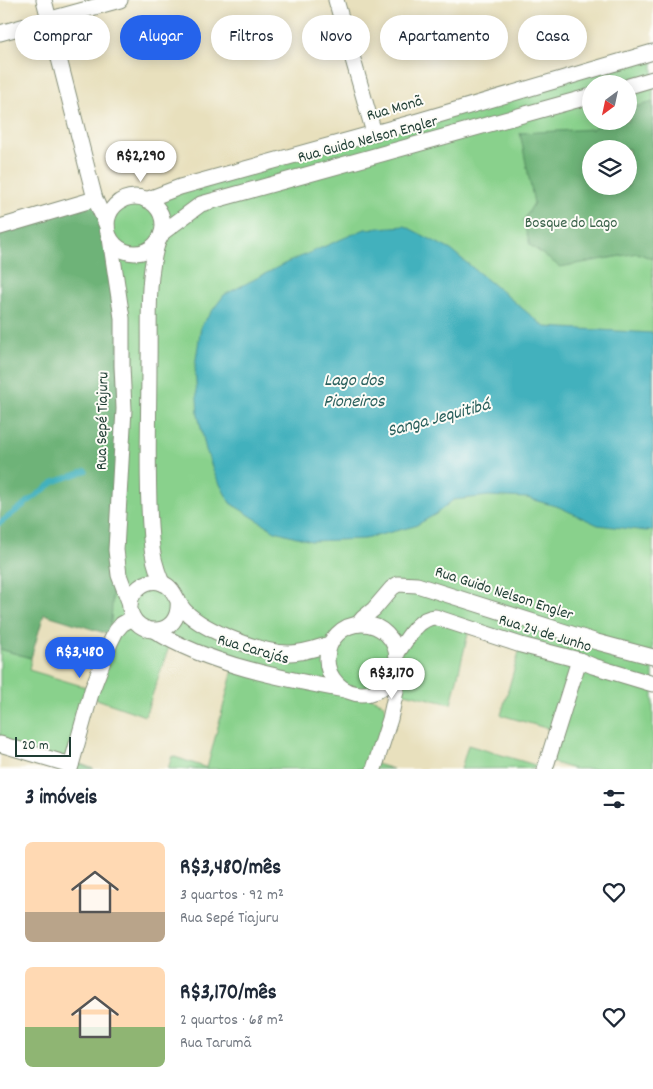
<!DOCTYPE html>
<html lang="pt">
<head>
<meta charset="utf-8">
<style>
  body { margin:0; font-family:Dekko,sans-serif; background:#f2f2f3; color:#1f2937; height:100vh; display:flex; flex-direction:column; font-size:19px; white-space:nowrap }
  * { box-sizing:border-box; margin:0 }
  p { font-size:16px; color:#747a83 }
  .icon { flex:none; width:28px; height:28px; fill:none; stroke:currentColor; stroke-width:2; stroke-linecap:round; stroke-linejoin:round }
  .map { position:relative; height:769px; overflow:hidden }
  .drawer { display:flex; flex-direction:column; background:#fff; flex:1 }
  .drawer>* { flex:none }
  .guide { position:absolute; left:15px; top:15px; width:624px; height:45px; display:flex; gap:10px }
  .needle { width:32px; rotate:213deg }
  .controls { position:absolute; left:582px; top:75px; display:grid; gap:10px }
  .controls a { display:grid; place-items:center; width:55px; height:55px; border-radius:50%; background:#fff; box-shadow:0 2px 12px #0003; font-size:25px }
  .scale { position:absolute; left:15px; bottom:12px; width:56px; box-sizing:border-box; padding-left:5px; border:2px solid #1f3d34; border-top:0; font-size:14px; line-height:18px; white-space:nowrap; color:#1f3d34; -webkit-text-stroke:4px #fdfcf7; paint-order:stroke }
  .price { position:absolute; translate:-50% -42px; padding:0 11px; border-radius:18px; background:#fff; color:#222; font-size:16px; line-height:32px; filter:drop-shadow(0 1px 2px #0008) }
  .price::after { content:''; position:absolute; left:50%; top:30px; width:15px; height:11px; margin-left:-8px; background:inherit; clip-path:polygon(0 0,100% 0,50% 100%) }
  .price.selected { background:#2563eb; color:#fff }
  ul { padding:0; list-style:none }
  li { display:flex; align-items:center; gap:15px; height:125px; padding:0 25px }
  li span { display:grid; place-items:center; flex:none; width:140px; height:100px; border-radius:8px; color:#555 }
  li>.icon { margin-inline-start:auto }
  span .icon { width:60px; height:60px; fill:#fffc; stroke-width:1 }
  li b { font-size:21px }
  h2 { display:flex; justify-content:space-between; align-items:center; height:60px; padding:0 25px; font-size:21px }
  .pill { padding:0 18px; border-radius:22px; background:#fff; box-shadow:0 2px 12px #0003; font-size:18px; line-height:45px }
  .pill.selected { background:#2563eb; color:#fff }
  .map>svg:first-child { display:block }
  .green { fill:#89d18c; stroke:#548760; fill-rule:evenodd }
  .forest { fill:#6eb378; stroke:#467856; fill-rule:evenodd }
  .water { fill:#42b1bd; stroke:#307778 }
  .lines { fill:none; stroke-linecap:round; stroke-linejoin:round }
  .stream { stroke:#42b1bd; stroke-width:5.5 }
  .minor-casing { stroke:#848e78; stroke-width:17 }
  .minor { stroke:#fff; stroke-width:15 }
  .labels { text-anchor:middle; dominant-baseline:central; stroke-width:4; stroke-linejoin:round; paint-order:stroke }
  .street-label { font-size:16px; fill:#1f3d34; stroke:#fdfcf7 }
  .park-label { font-size:16px; fill:#3a624a; stroke:#fdfcf7 }
  .water-label { font-size:18px; font-style:italic; fill:#2a605d; stroke:#fdfcf7 }
</style>
</head>
<body>
<div class="map">
<svg width="653" height="769" viewBox="0 0 653 769">
  <rect width="100%" height="100%" fill="#fdfcf7"/>
  <filter id="ink" filterUnits="userSpaceOnUse"><feTurbulence type="fractalNoise" baseFrequency=".02" numOctaves="2"/><feDisplacementMap in="SourceGraphic" scale="10" xChannelSelector="R" yChannelSelector="G"/><feConvolveMatrix kernelMatrix="1 2 1 2 8 2 1 2 1" color-interpolation-filters="sRGB"/></filter>
  <filter id="wash" filterUnits="userSpaceOnUse"><feTurbulence type="fractalNoise" baseFrequency=".0096" numOctaves="4" result="noise"/><feDisplacementMap in="SourceGraphic" scale="20" xChannelSelector="R" yChannelSelector="G"/><feGaussianBlur stdDeviation="1.12" result="paint"/><feColorMatrix in="noise" values="0 0 0 0 0 0 0 0 0 0 0 0 0 0 0 0 0 1.4 0 .05"/><feComposite in="paint" operator="in"/></filter>
  <g filter="url(#wash)">
    <rect width="100%" height="100%" fill="#e8e0bd"/>
    <g class="green">
      <path d="M 653,52 L 653,769 L 574,769 L 547,761 L 556,731 L 501,715 L 521,645 L 469,630 L 451,704 L 396,691 L 391,679 L 383,688 L 365,694 L 383,704 L 390,719 L 376,764 L 393,769 L 168,769 L 172,756 L 207,768 L 234,666 L 171,641 L 145,716 L 91,697 L 72,761 L 94,769 L 70,769 L 0,744 L 0,649 L 31,658 L 29,670 L 92,689 L 108,634 L 108,216 C 118,201 128,195 146,200 ZM 591,84 L 629,84 L 629,121 L 591,121 ZM 591,149 L 629,149 L 629,186 L 591,186 Z"/>
      <path d="M 468,745 L 545,768 L 461,769 Z"/>
    </g>
    <g class="forest">
      <path d="M 653,102 L 653,259 L 637,253 L 560,267 L 530,245 L 523,221 L 534,203 L 520,133 L 593,129 L 600,121 L 629,121 L 629,109 ZM 591,149 L 629,149 L 629,186 L 591,186 Z"/>
      <path d="M 95,199 L 107,226 L 117,277 L 120,482 L 111,621 L 108,634 L 44,614 L 31,658 L 0,649 L 0,227 Z"/>
    </g>
    <path class="water" d="M 405,226 L 451,250 L 545,327 L 653,333 L 653,530 L 646,531 L 598,525 L 559,507 L 527,498 L 489,496 L 453,500 L 436,514 L 415,526 L 364,539 L 311,541 L 275,531 L 230,503 L 215,475 L 206,450 L 198,415 L 195,366 L 201,326 L 224,295 L 286,263 L 365,229 Z"/>
    <g class="lines">
      <path class="stream" d="M 0,523 L 54,482 L 86,471"/>
    </g>
  </g>
  <g filter="url(#ink)">
    <g class="lines">
      <defs>
        <g id="minor">
          <path d="M 44,0 L 95,199 L 107,226"/>
          <path d="M 336,0 L 374,133"/>
          <path d="M 0,33 L 120,0"/>
          <path d="M 629,86 L 653,79"/>
          <circle cx="135" cy="225" r="28"/>
          <path d="M 146,200 L 180,187 L 418,121 L 653,52"/>
          <path d="M 0,227 L 95,199"/>
          <path d="M 162,233 L 201,204 L 591,96"/>
          <path d="M 110,238 L 122,318 L 122,366 L 124,409 L 116,550 L 119,575 L 130,604"/>
          <path d="M 158,241 C 146,279 150,323 149,363 C 149,420 146,482 151,539 C 152,554 156,569 162,583"/>
          <path d="M 178,600 C 182,639 134,638 130,609 C 128,592 146,577 162,583 C 176,588 176,603 186,612 C 205,631 263,654 290,653 C 304,653 317,648 330,644"/>
          <path d="M 358,624 L 363,618 L 374,609 L 392,588 L 398,584 L 417,585 L 597,642 L 653,657"/>
          <circle cx="362" cy="659" r="35"/>
          <path d="M 155,631 C 207,664 284,679 345,690"/>
          <path d="M 397,653 C 407,640 417,618 435,617 L 521,645 L 579,660 L 593,666 L 653,684"/>
          <path d="M 0,744 L 71,765"/>
          <path d="M 70,769 L 92,690 L 110,643 L 116,631 L 122,624 L 133,618"/>
          <path d="M 374,769 L 390,719 L 396,691 L 392,679"/>
          <path d="M 545,769 L 579,660"/>
        </g>
      </defs>
      <use href="#minor" class="minor-casing"/>
      <use href="#minor" class="minor"/>
    </g>
  </g>
  <g class="labels">
    <g class="street-label">
      <text transform="translate(395 109) rotate(-16)">Rua Monã</text>
      <text transform="translate(368 140) rotate(-15)">Rua Guido Nelson Engler</text>
      <text transform="translate(103 421) rotate(-89)">Rua Sepé Tiajuru</text>
      <text transform="translate(504 594) rotate(18)">Rua Guido Nelson Engler</text>
      <text transform="translate(545 634) rotate(17)">Rua 24 de Junho</text>
      <text transform="translate(253 650) rotate(16)">Rua Carajás</text>
    </g>
    <g class="park-label">
      <text x="571" y="223">Bosque do Lago</text>
    </g>
    <g class="water-label">
      <text x="354" y="381">Lago dos<tspan x="354" dy="21">Pioneiros</tspan></text>
      <text transform="translate(439 419) rotate(-15)">Sanga Jequitibá</text>
    </g>
  </g>
</svg>
<div class="controls">
<a><svg class="needle" viewBox="-14 -14 28 28"><path d="M0-13l5 13h-10z" fill="#e53935"/><path d="M0 13l5-13h-10z" fill="#747a83"/></svg></a>
<a><svg class="icon" aria-label="layers" viewBox="0 0 24 24"><path d="M12 4l9 5-9 5-9-5zM3 14l9 5 9-5"/></svg></a>
</div>
<div class="scale">20 m</div>
<b class="price" style="left:141px;top:183px">R$2,290</b>
<b class="price selected" style="left:80px;top:679px">R$3,480</b>
<b class="price" style="left:392px;top:700px">R$3,170</b>
<div class="guide">
<a class="pill">Comprar</a>
<a class="pill selected">Alugar</a>
<a class="pill">Filtros</a>
<a class="pill">Novo</a>
<a class="pill">Apartamento</a>
<a class="pill">Casa</a>
</div>
</div>
<section class="drawer">
<h2>3 imóveis<svg class="icon" aria-label="filters" viewBox="0 0 24 24"><path d="M4 7h16M4 17h16"/><circle cx="9" cy="7" r="2"/><circle cx="15" cy="17" r="2"/></svg></h2>
<ul>
<li><span style="background:linear-gradient(#ffd9b3 70%,#b9a48a 0)"><svg class="icon" aria-label="home" viewBox="0 0 24 24"><path d="M3 11l9-7 9 7M6 9v11h12V9"/></svg></span><div><b>R$3,480/mês</b><p>3 quartos · 92 m²</p><p>Rua Sepé Tiajuru</p></div><svg class="icon" aria-label="heart" viewBox="0 0 24 24"><path d="M12 20l-8-8c-3-5 5-10 8-4 3-6 11-1 8 4z"/></svg></li>
<li><span style="background:linear-gradient(#ffd9b3 60%,#8fb573 0)"><svg class="icon" aria-label="home" viewBox="0 0 24 24"><path d="M3 11l9-7 9 7M6 9v11h12V9"/></svg></span><div><b>R$3,170/mês</b><p>2 quartos · 68 m²</p><p>Rua Tarumã</p></div><svg class="icon" aria-label="heart" viewBox="0 0 24 24"><path d="M12 20l-8-8c-3-5 5-10 8-4 3-6 11-1 8 4z"/></svg></li>
</ul>
</section>
</body>
</html>
